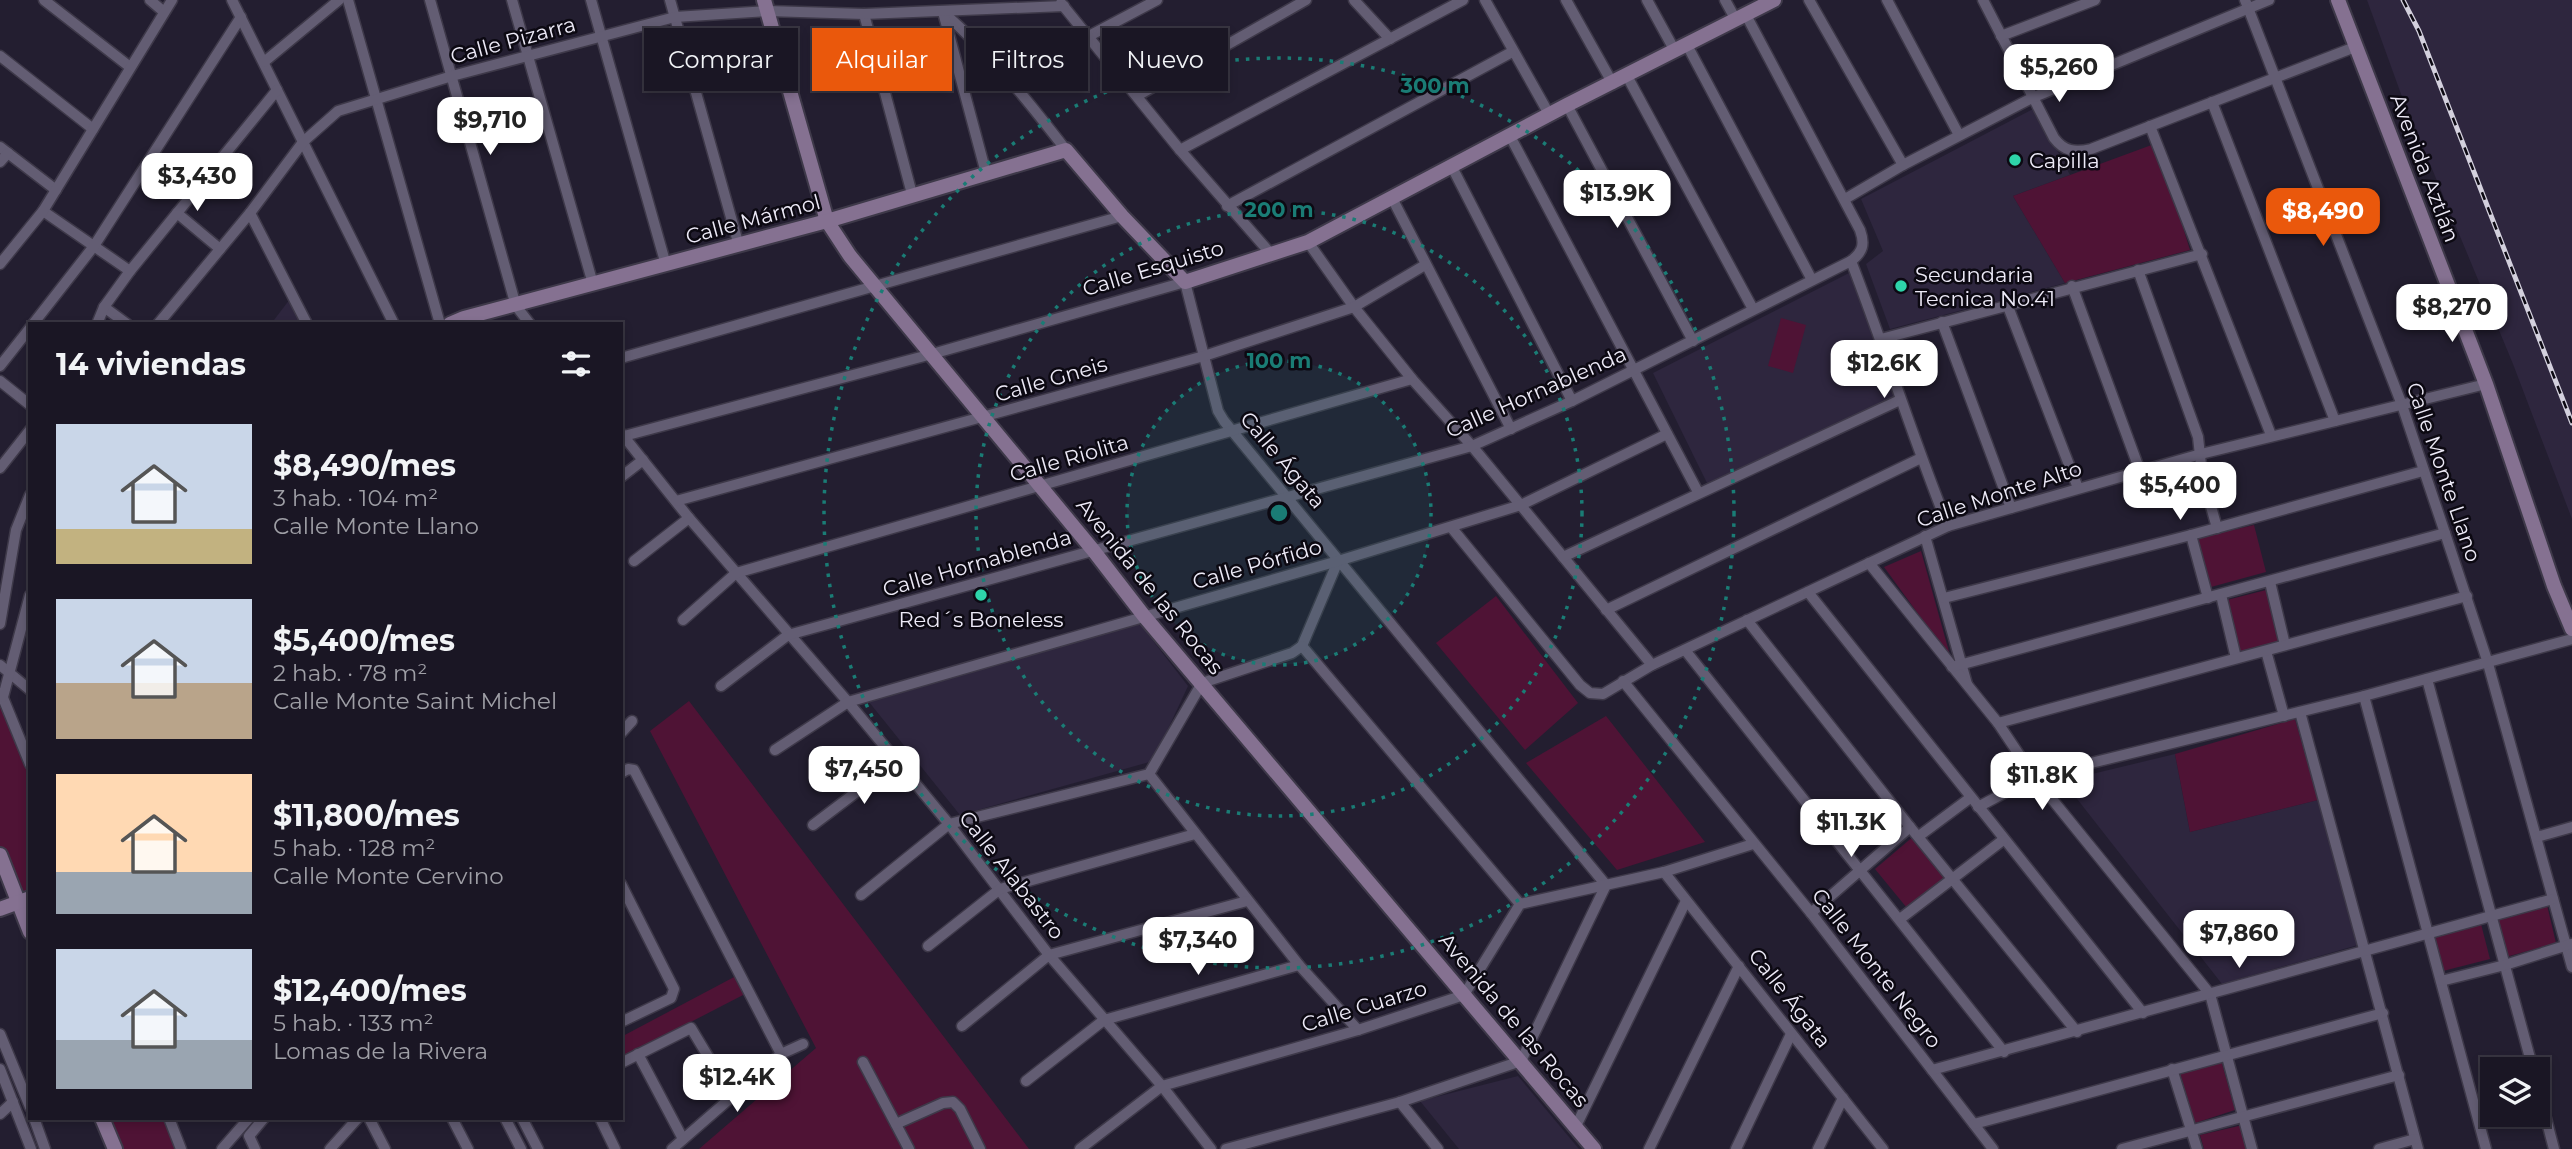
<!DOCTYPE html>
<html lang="es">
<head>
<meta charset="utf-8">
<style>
  body { margin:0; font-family:Montserrat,sans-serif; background:#231f2c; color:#f1f3f6; height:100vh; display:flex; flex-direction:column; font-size:26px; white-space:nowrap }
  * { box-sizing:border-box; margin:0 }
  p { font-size:23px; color:#9f9fa6 }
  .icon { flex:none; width:38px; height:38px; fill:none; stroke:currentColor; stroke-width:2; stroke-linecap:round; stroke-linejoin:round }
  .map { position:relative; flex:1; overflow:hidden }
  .drawer { position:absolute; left:28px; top:322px; width:595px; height:798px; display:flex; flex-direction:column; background:#1a1624; border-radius:0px; box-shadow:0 4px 10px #0003,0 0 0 2px #383541 }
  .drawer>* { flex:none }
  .guide { position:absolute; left:644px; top:28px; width:665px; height:63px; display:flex; gap:14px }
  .fabs { position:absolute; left:2480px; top:1057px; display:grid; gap:14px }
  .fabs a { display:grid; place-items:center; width:70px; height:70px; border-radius:0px; background:#1a1624; box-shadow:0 4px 10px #0003,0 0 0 2px #383541; font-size:35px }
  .price { position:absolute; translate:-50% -60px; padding:0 16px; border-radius:14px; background:#fff; color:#222; font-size:23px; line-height:46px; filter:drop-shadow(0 2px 4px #0008) }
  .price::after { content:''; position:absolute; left:50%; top:42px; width:21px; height:16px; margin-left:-10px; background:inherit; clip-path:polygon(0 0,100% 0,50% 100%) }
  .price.on { background:#ea580c; color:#fff }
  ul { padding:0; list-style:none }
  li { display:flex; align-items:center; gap:21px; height:175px; padding:0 28px }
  li span { display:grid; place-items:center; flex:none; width:196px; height:140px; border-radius:0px; color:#555 }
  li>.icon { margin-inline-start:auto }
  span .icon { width:84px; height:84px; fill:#fffc; stroke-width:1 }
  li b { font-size:30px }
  h2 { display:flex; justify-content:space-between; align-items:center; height:84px; padding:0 28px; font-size:30px }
  .tag { padding:0 24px; border-radius:0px; background:#1a1624; box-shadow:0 4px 10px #0003,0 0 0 2px #383541; font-size:24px; line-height:63px }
  .tag.on { background:#ea580c; color:#fff }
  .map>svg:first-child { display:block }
  .built { fill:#2e263e }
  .green { fill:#4f1335 }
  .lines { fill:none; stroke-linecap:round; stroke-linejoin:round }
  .street-casing { stroke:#3e3949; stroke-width:13 }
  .secondary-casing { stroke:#3e3949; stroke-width:18 }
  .street { stroke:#635d73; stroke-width:10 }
  .secondary { stroke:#857191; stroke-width:14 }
  .rail-casing { stroke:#d3d0dd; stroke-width:5 }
  .rail { stroke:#0c0912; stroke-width:2.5; stroke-dasharray:8; stroke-linecap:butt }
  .ring { fill:none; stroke:#1a7c75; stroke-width:3.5; stroke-dasharray:3.5 7 }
  .poi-dot { fill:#2ed4aa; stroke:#0c0912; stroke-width:2.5 }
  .labels { text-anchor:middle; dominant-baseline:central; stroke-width:5; stroke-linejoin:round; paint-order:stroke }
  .street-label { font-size:21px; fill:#edeaf7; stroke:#0c0912 }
  .poi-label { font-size:21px; fill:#edeaf7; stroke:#0c0912; text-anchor:start }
  .centre { fill:#1a7c75; stroke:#0c0912; stroke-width:3.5 }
  .ring-label { font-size:21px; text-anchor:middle; font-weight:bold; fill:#1a7c75; stroke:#0c0912; stroke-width:5; stroke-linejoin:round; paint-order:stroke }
</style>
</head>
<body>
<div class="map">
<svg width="2572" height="1149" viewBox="0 0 2572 1149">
  <rect width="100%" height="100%" fill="#231e30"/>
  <g class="built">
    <path d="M 2367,0 L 2572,0 L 2572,519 L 2513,364 L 2401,94 Z"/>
    <path d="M 2035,108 L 2070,175 L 2013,196 L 2065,283 L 1890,329 L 1866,264 L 1883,251 L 1861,199 Z"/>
    <path d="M 1851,272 L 1898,396 L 1707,483 L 1653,373 Z"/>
    <path d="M 290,299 L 304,324 L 271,324 Z"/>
    <path d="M 1140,624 L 1188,686 L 1153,761 L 960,815 L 869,702 Z"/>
    <path d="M 2175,754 L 2190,832 L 2318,800 L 2358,945 L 2222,984 L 2063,781 Z"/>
    <path d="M 1518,1076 L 1579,1149 L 1459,1149 L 1420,1101 Z"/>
  </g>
  <g class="green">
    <path d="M 2157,143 L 2190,250 L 2065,283 L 2013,196 Z"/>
    <path d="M 1781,318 L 1806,325 L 1793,373 L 1768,366 Z"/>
    <path d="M 2254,525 L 2266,572 L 2211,587 L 2198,538 Z"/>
    <path d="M 1921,551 L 1951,659 L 1884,567 Z"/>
    <path d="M 2266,590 L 2278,641 L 2239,652 L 2227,600 Z"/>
    <path d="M 1496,596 L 1578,703 L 1525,750 L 1436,643 Z"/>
    <path d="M 0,688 L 30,763 L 30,932 L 0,854 Z"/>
    <path d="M 689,701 L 1029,1149 L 699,1149 L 816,1048 L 650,731 Z"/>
    <path d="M 1606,716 L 1705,842 L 1617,870 L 1526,763 Z"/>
    <path d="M 2295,719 L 2318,800 L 2190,832 L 2175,754 Z"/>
    <path d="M 1915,835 L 1947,876 L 1907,908 L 1875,869 Z"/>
    <path d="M 2547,905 L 2556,943 L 2506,957 L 2497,919 Z"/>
    <path d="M 2481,924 L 2490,959 L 2443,971 L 2434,937 Z"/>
    <path d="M 736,976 L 745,994 L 621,1058 L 621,1037 Z"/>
    <path d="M 2221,1060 L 2235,1110 L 2195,1123 L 2180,1073 Z"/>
    <path d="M 102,1118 L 169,1118 L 181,1149 L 115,1149 Z"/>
    <path d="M 2243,1125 L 2250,1149 L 2204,1149 L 2200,1135 Z"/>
  </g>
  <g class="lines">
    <defs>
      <g id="street">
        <path d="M 44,0 L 130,67"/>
        <path d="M 150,0 L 164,12"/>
        <path d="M 232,0 L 394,324"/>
        <path d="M 348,0 L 440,324"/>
        <path d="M 430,0 L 516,306 L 530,324"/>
        <path d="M 512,0 L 593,284"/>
        <path d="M 591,0 L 666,265"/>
        <path d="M 670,0 L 739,246"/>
        <path d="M 1354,0 L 1390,39"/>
        <path d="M 1485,0 L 1549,114"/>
        <path d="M 1566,0 L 1613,84"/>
        <path d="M 1647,0 L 1675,51"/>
        <path d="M 1725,0 L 1736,20"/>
        <path d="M 1809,0 L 1903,165"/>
        <path d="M 1887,0 L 1959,135"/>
        <path d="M 1983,0 L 2054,138 C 2064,151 2074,153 2091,149 L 2355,47"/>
        <path d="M 2245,0 L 2402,405 L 2445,533 L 2487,660 L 2572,967"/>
        <path d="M 1061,3 L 1180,150 L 1271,254"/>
        <path d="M 943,12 C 990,53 1028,101 1066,150"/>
        <path d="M 943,12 L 986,173"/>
        <path d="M 864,14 L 912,194"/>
        <path d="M 1089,36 L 1157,0"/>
        <path d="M 2001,36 L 2095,0"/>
        <path d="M 1687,45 L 1812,280"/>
        <path d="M 0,56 L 93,129"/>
        <path d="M 264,62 L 339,0"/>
        <path d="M 1627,76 L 1753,309"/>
        <path d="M 1137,96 L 1306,0"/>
        <path d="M 2212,102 L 2335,421"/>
        <path d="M 1567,105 L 1693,341"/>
        <path d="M 2150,126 L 2271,435"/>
        <path d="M 1510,136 L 1698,492"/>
        <path d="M 0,147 L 56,190"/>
        <path d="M 1180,150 L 1463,0"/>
        <path d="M 0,162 L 8,153"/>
        <path d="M 1452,167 L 1572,401"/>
        <path d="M 1392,198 L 1511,429"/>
        <path d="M 1845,199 L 1903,165 L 2032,98 L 2269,0"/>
        <path d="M 1227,206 L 1512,52"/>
        <path d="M 43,211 L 130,271"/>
        <path d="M 177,213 L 220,249"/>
        <path d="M 250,213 L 307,324"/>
        <path d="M 1308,242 L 1354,307 L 1412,379 L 1472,446 L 1652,665"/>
        <path d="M 1851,261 C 1885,349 1913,439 1948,526"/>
        <path d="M 0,264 L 43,211 L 172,0"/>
        <path d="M 2138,270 L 2198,437 L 2202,474 L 2217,528"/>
        <path d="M 2072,286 L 2140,471"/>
        <path d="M 2007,304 L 2078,488"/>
        <path d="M 104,307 L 127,324"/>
        <path d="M 1942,322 L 2011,508"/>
        <path d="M 33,324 L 94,246 L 241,17"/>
        <path d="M 97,324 L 104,307 L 130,271 L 277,90"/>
        <path d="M 158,324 L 250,213 L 303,142 L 338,111 L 452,76 L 675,17 L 768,11 L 864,14 L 1064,6"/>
        <path d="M 1881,339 L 2202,254"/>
        <path d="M 621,358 L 1122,216"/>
        <path d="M 0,366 L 30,328"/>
        <path d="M 0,381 L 30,405"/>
        <path d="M 622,434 L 689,518 L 848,702 L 949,824 L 1049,955 L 1162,1086 L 1211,1149"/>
        <path d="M 624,436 L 932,354 L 1185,282 L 1218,411 L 1224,421 L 1606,885 L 1521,1061 L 1400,1102 L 1226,1149"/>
        <path d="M 0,468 L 30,430"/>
        <path d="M 621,477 L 643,460"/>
        <path d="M 676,501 L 1204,356 L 1354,307 L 1425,265"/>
        <path d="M 1451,527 L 1580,685 L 1590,693 L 1603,694 L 1652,665 L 1948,526 L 2201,454 L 2486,384"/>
        <path d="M 2191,535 L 2208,598"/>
        <path d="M 1925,536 L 1967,684"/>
        <path d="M 1563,557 L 1900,400"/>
        <path d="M 634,561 L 689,518"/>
        <path d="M 1869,563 L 1998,723 L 2034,777 L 2210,994 L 2252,1149"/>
        <path d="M 2270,582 L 2285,645"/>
        <path d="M 1808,592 L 2143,1013"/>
        <path d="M 2221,595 L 2236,658"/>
        <path d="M 1944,598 L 2191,535 L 2423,471"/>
        <path d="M 1606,610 L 1921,458"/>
        <path d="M 683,620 L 736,573 L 1412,379"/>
        <path d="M 1747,620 L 1910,827 L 2077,1032"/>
        <path d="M 0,624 L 16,530 L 30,495"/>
        <path d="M 1302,646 L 1520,904"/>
        <path d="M 1302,646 L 1338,561"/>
        <path d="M 1685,650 L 2004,1052"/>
        <path d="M 2266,651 L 2284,716"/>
        <path d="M 0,665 L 30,690"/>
        <path d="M 1952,667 L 2445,533"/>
        <path d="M 2427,679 L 2533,1069"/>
        <path d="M 1623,681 L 1811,913 L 1993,1149"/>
        <path d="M 721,686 L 788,635 L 1472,446 L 1572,401 L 1851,261 C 1863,252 1865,244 1860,230 L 1746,15"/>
        <path d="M 1,693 L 30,764"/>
        <path d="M 2364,696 L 2486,1149"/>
        <path d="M 3,697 L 30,595"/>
        <path d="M 2300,712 L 2418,1149"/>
        <path d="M 1998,723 L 2467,596"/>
        <path d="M 621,733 L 632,721"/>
        <path d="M 775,750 L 848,702 L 1338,561 L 1521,505 L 1667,434"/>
        <path d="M 621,773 L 628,769 L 634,770 L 781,1054"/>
        <path d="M 1149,774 L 1299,965 L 1358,1030"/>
        <path d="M 1978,807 L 2034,777 L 2364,696 L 2572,639"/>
        <path d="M 813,825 L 896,762"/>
        <path d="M 1919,836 L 1970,798"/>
        <path d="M 2537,837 L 2572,827"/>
        <path d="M 1664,872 L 1883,1149"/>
        <path d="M 621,884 L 674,989 L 671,998 L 621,1022"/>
        <path d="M 861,895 L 949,824 L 1149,774 L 1202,683 L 1292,653 L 1302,646"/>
        <path d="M 1811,913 L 1910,827"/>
        <path d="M 1900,919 L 2003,840"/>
        <path d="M 928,946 L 1000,889 L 1195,834"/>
        <path d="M 2441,981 L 2505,965 L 2571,944"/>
        <path d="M 962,1026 L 1049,955 L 1247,901"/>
        <path d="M 0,1034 L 30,1107"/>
        <path d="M 638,1054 L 683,1139"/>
        <path d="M 863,1062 L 909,1149"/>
        <path d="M 621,1063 L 691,1028 L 733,1098"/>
        <path d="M 0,1069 L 31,1149"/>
        <path d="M 2172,1069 L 2197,1149"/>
        <path d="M 1932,1070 L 2553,899"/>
        <path d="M 1026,1081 L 1104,1020 L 1299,965"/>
        <path d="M 2538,1088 L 2554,1149"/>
        <path d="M 1400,1102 L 1438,1149"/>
        <path d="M 0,1114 L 13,1102"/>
        <path d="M 34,1118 L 45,1149"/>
        <path d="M 169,1118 L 181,1149"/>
        <path d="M 369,1118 L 385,1149"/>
        <path d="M 452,1118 L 468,1149"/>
        <path d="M 505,1118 L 521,1149"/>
        <path d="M 522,1118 L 538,1149"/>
        <path d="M 600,1118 L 615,1149"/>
        <path d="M 896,1124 L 943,1103 L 953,1102 L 960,1109 L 980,1149"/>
        <path d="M 1974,1124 L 2383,1013"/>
        <path d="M 1576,1126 L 1686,901"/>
        <path d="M 222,1149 L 249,1118"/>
        <path d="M 255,1149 L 249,1136 L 264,1118"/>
        <path d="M 330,1149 L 358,1118"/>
        <path d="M 672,1149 L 781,1054 L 803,1044"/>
        <path d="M 1080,1149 L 1162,1086 L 1358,1030 L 1464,995 L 1520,904 L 1664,872 L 1753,844"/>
        <path d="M 1649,1149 L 1739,966"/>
        <path d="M 1736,1149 L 1791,1034"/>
        <path d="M 1818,1149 L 1843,1098"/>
        <path d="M 2122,1149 L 2399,1075"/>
        <path d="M 2379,1149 L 2415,1139"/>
      </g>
      <g id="secondary">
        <path d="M 764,0 L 827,221 L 850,256 L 1093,550 L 1144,616 L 1594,1149"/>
        <path d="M 2338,0 L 2486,384 L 2554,586 L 2572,629"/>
        <path d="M 450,324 L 464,318 L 827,221 L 1066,150 L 1122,216 L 1185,282 L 1308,242 L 1567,105 L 1774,0"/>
        <path d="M 0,855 L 30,932"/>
        <path d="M 0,909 L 30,898"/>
        <path d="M 102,1118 L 115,1149"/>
      </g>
    </defs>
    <use href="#street" class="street-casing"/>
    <use href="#secondary" class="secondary-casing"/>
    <use href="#street" class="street"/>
    <use href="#secondary" class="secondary"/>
    <defs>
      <path id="rail" d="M 2403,0 L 2419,31 L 2572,423"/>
    </defs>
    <use href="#rail" class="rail-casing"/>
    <use href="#rail" class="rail"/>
  </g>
  <circle cx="1279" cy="513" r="152" fill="#1a7c75" fill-opacity=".12"/>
  <g class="ring">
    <circle cx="1279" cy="513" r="152"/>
    <circle cx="1279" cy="513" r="303"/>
    <circle cx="1279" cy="513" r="455"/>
  </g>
  <g class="poi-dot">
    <circle cx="2015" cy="160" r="7"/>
    <circle cx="1901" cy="286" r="7"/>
    <circle cx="981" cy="595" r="7"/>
  </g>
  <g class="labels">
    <g class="street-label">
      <text transform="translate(513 40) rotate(-15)">Calle Pizarra</text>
      <text transform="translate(2425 168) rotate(69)">Avenida Aztlán</text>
      <text transform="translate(753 219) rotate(-15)">Calle Mármol</text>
      <text transform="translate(1153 268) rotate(-17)">Calle Esquisto</text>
      <text transform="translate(1051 379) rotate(-16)">Calle Gneis</text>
      <text transform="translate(1536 392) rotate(-24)">Calle Hornablenda</text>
      <text transform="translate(1069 458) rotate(-16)">Calle Riolita</text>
      <text transform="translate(1283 460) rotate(50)">Calle Ágata</text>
      <text transform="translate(2444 472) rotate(71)">Calle Monte Llano</text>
      <text transform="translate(1999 494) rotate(-18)">Calle Monte Alto</text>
      <text transform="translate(977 563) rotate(-16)">Calle Hornablenda</text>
      <text transform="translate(1257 564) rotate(-16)">Calle Pórfido</text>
      <text transform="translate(1150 586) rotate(51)">Avenida de las Rocas</text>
      <text transform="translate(1012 875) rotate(52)">Calle Alabastro</text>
      <text transform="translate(1877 968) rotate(52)">Calle Monte Negro</text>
      <text transform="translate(1790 998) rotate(52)">Calle Ágata</text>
      <text transform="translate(1364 1006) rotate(-17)">Calle Cuarzo</text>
      <text transform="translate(1514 1020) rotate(50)">Avenida de las Rocas</text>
    </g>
    <g class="poi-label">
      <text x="2029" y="160">Capilla</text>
      <text x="1915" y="274">Secundaria<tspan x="1915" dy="24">Tecnica No.41</tspan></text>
      <text x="981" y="619" text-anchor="middle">Red´s Boneless</text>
    </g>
  </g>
  <circle cx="1279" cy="513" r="10" class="centre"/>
  <g class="ring-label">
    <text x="1435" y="93">300 m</text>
    <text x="1279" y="217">200 m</text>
    <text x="1279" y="368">100 m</text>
  </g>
</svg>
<div class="fabs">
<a><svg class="icon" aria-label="layers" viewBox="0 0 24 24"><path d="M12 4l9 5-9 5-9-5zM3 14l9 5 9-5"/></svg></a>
</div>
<b class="price" style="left:2059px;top:104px">$5,260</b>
<b class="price" style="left:490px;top:157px">$9,710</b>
<b class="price" style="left:197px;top:213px">$3,430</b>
<b class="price" style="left:1617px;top:230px">$13.9K</b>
<b class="price on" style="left:2323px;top:248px">$8,490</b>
<b class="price" style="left:2452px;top:344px">$8,270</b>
<b class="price" style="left:1884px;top:400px">$12.6K</b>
<b class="price" style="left:2180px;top:522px">$5,400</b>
<b class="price" style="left:864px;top:806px">$7,450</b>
<b class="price" style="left:2042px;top:812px">$11.8K</b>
<b class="price" style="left:1851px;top:859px">$11.3K</b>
<b class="price" style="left:2239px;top:970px">$7,860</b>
<b class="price" style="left:1198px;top:977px">$7,340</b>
<b class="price" style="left:737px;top:1114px">$12.4K</b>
<div class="guide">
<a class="tag">Comprar</a>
<a class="tag on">Alquilar</a>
<a class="tag">Filtros</a>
<a class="tag">Nuevo</a>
</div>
<section class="drawer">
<h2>14 viviendas<svg class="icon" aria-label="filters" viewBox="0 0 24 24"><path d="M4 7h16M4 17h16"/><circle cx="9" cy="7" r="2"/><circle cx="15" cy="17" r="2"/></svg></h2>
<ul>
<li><span style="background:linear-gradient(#c9d6e8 75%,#c2b280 0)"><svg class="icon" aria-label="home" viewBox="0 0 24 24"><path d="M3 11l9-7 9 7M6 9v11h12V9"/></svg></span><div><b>$8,490/mes</b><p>3 hab. · 104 m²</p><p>Calle Monte Llano</p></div></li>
<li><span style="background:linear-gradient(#c9d6e8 60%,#b9a48a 0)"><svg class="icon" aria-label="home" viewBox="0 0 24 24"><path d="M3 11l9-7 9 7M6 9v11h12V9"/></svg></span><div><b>$5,400/mes</b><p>2 hab. · 78 m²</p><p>Calle Monte Saint Michel</p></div></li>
<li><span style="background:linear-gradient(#ffd9b3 70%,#9aa5b1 0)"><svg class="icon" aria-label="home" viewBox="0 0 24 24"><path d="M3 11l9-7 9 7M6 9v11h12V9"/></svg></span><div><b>$11,800/mes</b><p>5 hab. · 128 m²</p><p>Calle Monte Cervino</p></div></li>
<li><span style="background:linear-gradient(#c9d6e8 65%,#9aa5b1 0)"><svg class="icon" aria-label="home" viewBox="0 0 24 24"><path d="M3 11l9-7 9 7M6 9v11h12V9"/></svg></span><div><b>$12,400/mes</b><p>5 hab. · 133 m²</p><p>Lomas de la Rivera</p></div></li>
</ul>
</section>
</div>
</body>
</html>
